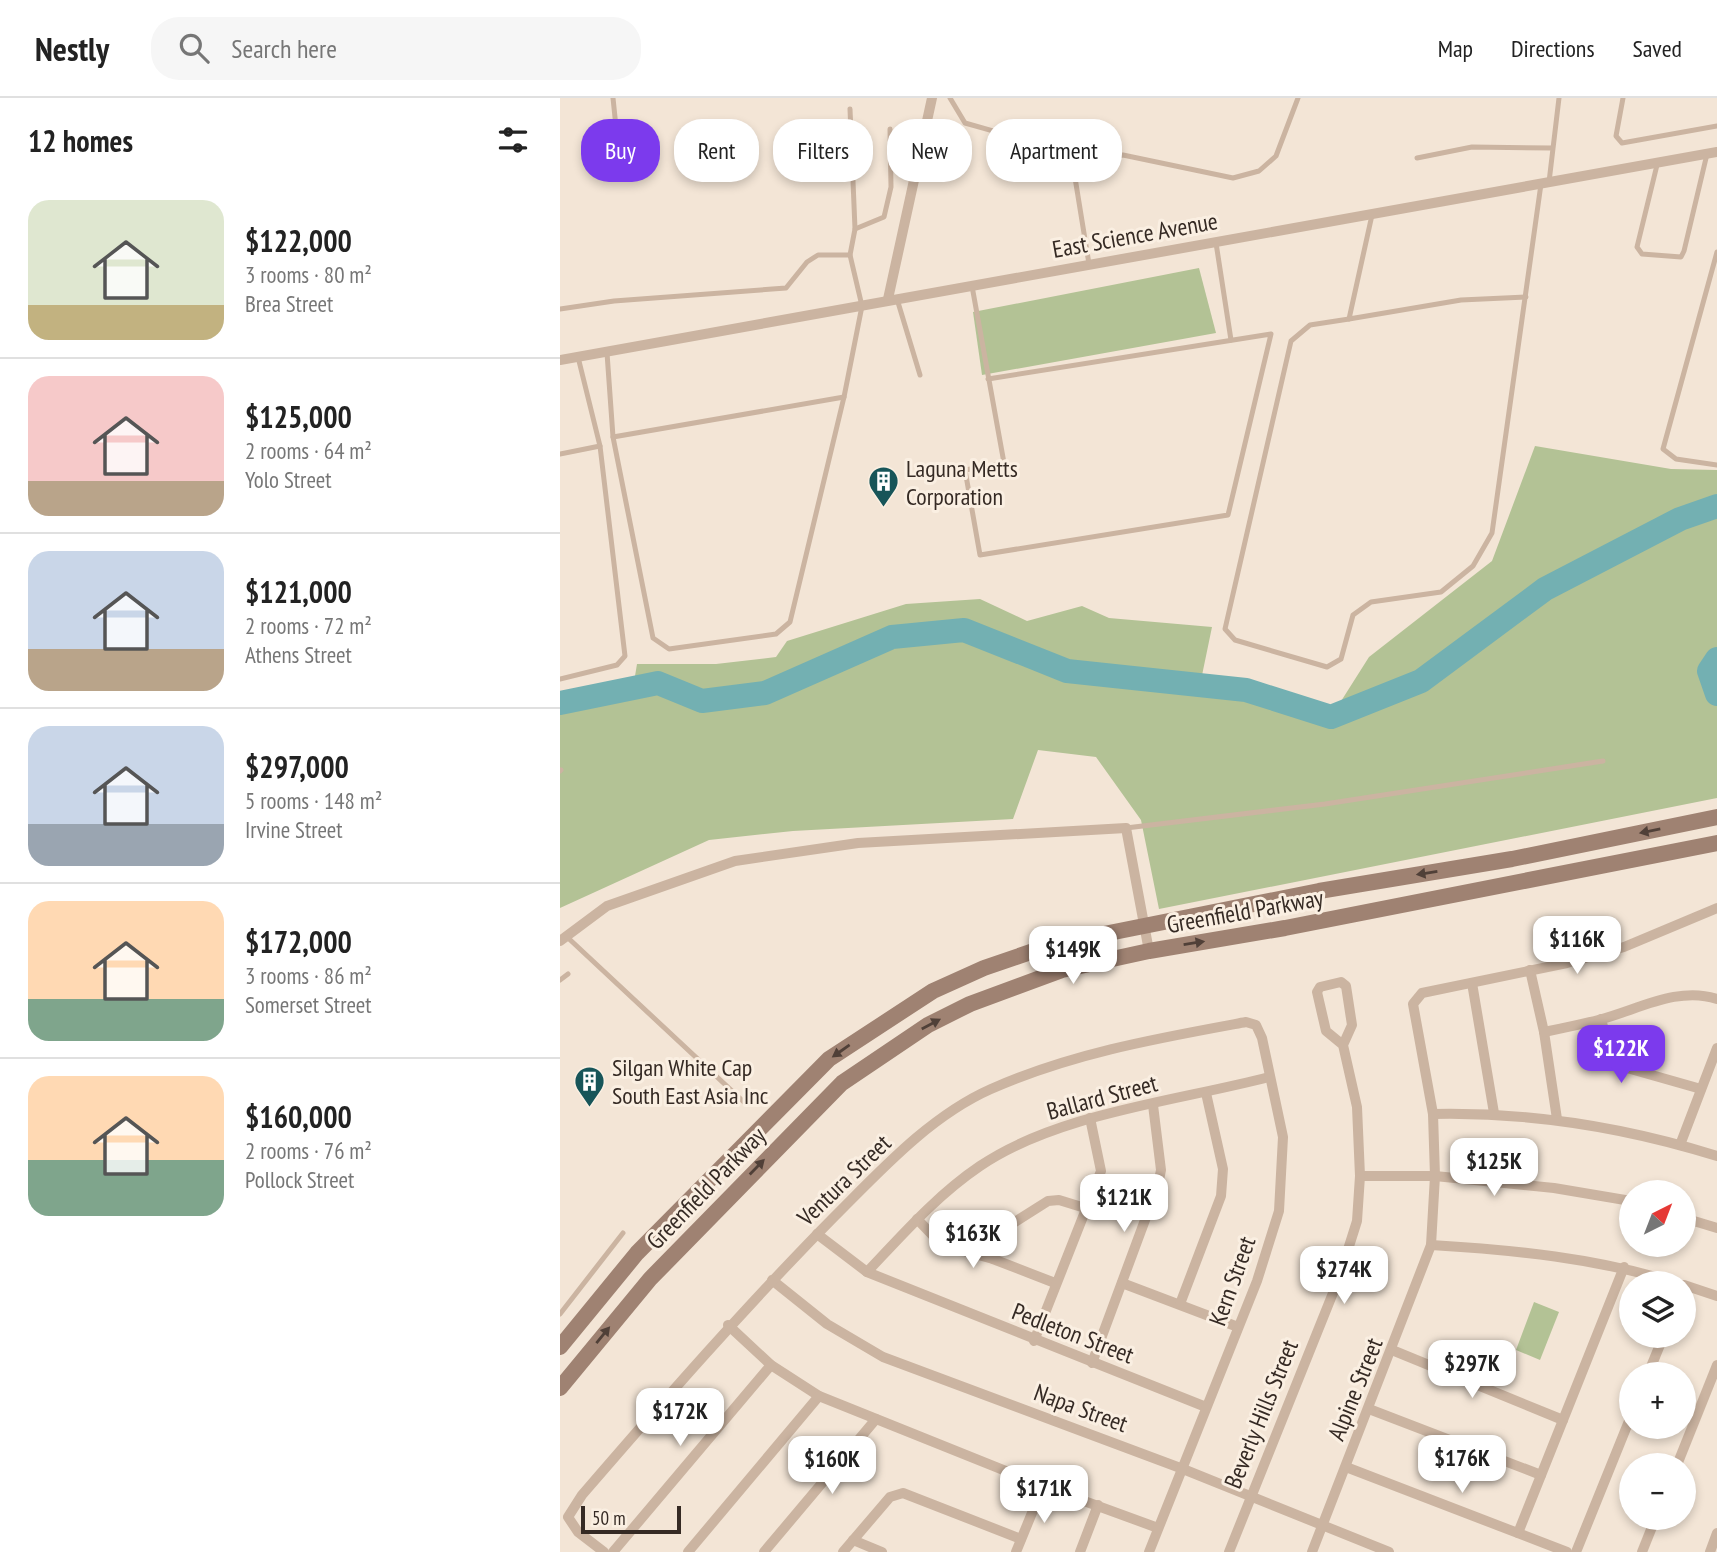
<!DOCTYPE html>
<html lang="en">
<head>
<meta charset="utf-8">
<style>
  body { margin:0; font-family:"PT Sans Narrow",sans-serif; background:#f6f6f6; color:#222; height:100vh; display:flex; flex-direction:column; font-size:26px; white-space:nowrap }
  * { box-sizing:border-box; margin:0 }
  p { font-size:23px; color:#767676 }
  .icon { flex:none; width:38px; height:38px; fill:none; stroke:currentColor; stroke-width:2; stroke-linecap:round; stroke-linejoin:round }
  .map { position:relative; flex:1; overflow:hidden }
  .side { display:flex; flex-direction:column; background:#fff; width:560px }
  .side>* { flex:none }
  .hud { position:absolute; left:21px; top:21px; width:665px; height:63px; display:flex; gap:14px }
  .needle { width:46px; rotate:42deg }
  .controls { position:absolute; left:1059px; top:1082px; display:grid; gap:14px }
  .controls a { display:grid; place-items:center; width:77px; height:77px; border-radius:50%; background:#fff; box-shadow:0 4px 10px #0003; font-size:35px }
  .scale { position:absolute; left:21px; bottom:18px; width:100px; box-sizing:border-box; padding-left:7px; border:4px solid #352a24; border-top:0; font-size:19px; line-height:24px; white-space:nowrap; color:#352a24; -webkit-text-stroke:5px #faefe2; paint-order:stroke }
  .price { position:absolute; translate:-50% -60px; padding:0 16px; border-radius:14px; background:#fff; color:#222; font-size:23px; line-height:46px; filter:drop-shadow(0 2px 4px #0008) }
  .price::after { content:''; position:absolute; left:50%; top:42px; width:21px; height:16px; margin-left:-10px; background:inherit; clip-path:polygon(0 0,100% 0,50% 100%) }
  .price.selected { background:#7c3aed; color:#fff }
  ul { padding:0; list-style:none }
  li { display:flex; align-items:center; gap:21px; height:175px; padding:0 28px }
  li+li { border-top:2px solid #e0e0e0 }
  li span { display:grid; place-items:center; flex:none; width:196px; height:140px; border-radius:21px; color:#555 }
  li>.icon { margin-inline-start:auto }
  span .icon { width:84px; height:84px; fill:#fffc; stroke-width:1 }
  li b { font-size:30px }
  h2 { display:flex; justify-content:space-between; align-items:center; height:84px; padding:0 28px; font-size:30px }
  .tag { padding:0 24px; border-radius:28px; background:#fff; box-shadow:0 4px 10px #0003; font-size:24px; line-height:63px }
  .tag.selected { background:#7c3aed; color:#fff }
  header { display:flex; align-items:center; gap:42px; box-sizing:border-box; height:98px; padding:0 35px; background:#fff; border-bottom:2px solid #e0e0e0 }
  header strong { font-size:33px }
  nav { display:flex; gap:38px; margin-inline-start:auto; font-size:24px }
  .search { width:490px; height:63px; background:#f6f6f6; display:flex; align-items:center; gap:18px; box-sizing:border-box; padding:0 24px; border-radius:28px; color:#767676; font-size:26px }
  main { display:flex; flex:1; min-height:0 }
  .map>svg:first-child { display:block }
  .green { fill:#b3c295 }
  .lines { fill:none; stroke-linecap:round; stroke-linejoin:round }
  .river { stroke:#73b0b2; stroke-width:24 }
  .service { stroke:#cbb4a1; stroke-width:5 }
  .minor { stroke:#cbb4a1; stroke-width:10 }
  .secondary { stroke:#9f8272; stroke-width:16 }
  .oneway { fill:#504038 }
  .labels { text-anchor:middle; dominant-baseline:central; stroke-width:6; stroke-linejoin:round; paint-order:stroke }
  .street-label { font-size:24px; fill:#352a24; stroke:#faefe2 }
  .poi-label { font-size:24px; fill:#352a24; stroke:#faefe2; text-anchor:start }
</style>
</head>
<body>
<header>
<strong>Nestly</strong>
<div class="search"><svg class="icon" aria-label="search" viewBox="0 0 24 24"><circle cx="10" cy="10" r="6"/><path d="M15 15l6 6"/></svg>Search here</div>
<nav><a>Map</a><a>Directions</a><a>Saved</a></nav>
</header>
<main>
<section class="side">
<h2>12 homes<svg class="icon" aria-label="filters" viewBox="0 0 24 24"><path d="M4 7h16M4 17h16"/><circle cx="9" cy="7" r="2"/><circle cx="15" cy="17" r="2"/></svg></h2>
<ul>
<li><span style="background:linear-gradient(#dfe7d0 75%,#c2b280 0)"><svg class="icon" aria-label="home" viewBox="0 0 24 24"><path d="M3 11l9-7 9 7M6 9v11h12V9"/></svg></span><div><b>$122,000</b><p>3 rooms · 80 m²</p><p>Brea Street</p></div></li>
<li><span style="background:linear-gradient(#f6c9c9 75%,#b9a48a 0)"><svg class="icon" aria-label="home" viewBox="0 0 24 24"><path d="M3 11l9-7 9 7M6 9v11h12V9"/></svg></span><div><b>$125,000</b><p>2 rooms · 64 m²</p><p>Yolo Street</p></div></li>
<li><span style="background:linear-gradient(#c9d6e8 70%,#b9a48a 0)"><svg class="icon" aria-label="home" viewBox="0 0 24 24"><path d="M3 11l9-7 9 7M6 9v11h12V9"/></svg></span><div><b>$121,000</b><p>2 rooms · 72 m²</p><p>Athens Street</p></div></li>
<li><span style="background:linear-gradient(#c9d6e8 70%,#9aa5b1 0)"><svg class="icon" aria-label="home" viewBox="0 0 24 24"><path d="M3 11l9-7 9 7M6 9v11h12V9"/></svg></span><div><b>$297,000</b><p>5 rooms · 148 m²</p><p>Irvine Street</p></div></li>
<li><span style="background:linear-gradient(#ffd9b3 70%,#7fa58c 0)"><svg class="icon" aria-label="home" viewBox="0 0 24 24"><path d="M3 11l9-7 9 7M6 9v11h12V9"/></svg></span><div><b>$172,000</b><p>3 rooms · 86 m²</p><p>Somerset Street</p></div></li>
<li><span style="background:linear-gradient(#ffd9b3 60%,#7fa58c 0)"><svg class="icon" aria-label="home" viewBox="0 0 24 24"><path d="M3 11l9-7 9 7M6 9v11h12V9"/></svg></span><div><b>$160,000</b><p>2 rooms · 76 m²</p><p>Pollock Street</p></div></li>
</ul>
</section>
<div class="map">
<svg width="1157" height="1454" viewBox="0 0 1157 1454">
  <rect width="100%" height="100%" fill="#f3e5d6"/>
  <g class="green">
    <path d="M 639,170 L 656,235 L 422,277 L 413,214 Z"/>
    <path d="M 975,348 L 1111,371 L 1157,372 L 1157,700 L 599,811 L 581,722 L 536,659 L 478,652 L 453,721 L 233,733 L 149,742 L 0,810 L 0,605 L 73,590 L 77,566 L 156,566 L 216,559 L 227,543 L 346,506 L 420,501 L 467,523 L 522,508 L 549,520 L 652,529 L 640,587 L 686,592 L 771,619 L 809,559 L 932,463 Z"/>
    <path d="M 974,1204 L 999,1214 L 980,1262 L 956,1252 Z"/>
  </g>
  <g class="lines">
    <g class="river">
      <path d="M 1157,561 L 1149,573 L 1157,596"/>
      <path d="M 0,605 L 98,585 L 142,603 L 205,595 L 332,539 L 404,532 L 507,573 L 686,592 L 771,619 L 861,583 L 985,491 L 1120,421 L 1157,408"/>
    </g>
    <g class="service">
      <path d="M 53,0 L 56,29"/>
      <path d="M 390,0 L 405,25 L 511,55 L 532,59 L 563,57 L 673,80 L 699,73 L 716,58 L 738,0"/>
      <path d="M 1063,0 L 1056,38 L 1062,45 L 1157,28"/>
      <path d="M 290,11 L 295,131"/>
      <path d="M 511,55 L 529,166"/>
      <path d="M 857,60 L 912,49 L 992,50"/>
      <path d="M 1097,67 L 1077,149 L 1082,156 L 1121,159 L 1124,153 L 1147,56"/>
      <path d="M 989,84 L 999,0"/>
      <path d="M 812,117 L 789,221 L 901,202 L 966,199"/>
      <path d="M 656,145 L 671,242"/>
      <path d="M 1157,154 L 1103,351 L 1116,361 L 1157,367"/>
      <path d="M 412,188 L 444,365 L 405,372 L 420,457 L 668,417 L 711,236 L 428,281"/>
      <path d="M 337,201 L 360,277"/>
      <path d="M 0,211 L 54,203 L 226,190 L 247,164 L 258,157 L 290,157"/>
      <path d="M 789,221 L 750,227 L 731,243 L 665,531 L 675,542 L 767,569 L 781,561 L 793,517 L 811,504 L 881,494 L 913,468 L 932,435 L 981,86"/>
      <path d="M 47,255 L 53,339 L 93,540 L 109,551 L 216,536 L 230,524 L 284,299 L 302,208 L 290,157 L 295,131 L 324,119 L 331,89 L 330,31"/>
      <path d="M 53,339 L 284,299"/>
      <path d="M 0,356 L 40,348"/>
      <path d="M 0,581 L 57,567 L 65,558 L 40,348 L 18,259"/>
      <path d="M 0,673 L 1,672"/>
      <path d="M 566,730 L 765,706 L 1043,663"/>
      <path d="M 6,838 L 186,1006"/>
      <path d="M 0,882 L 8,876"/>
      <path d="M 0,1216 L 63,1135"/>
    </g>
    <g class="minor">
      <path d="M 328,201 L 372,0"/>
      <path d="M 0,262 L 1157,54"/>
      <path d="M 0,843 L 47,808 L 175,763 L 298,745 L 566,730 L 589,853"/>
      <path d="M 970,872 L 984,934 L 997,1021"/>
      <path d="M 912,885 L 934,1015"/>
      <path d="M 1041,921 L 1053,966 L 1141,991"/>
      <path d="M 984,934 C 1004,930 1023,926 1042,921 C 1079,911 1119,888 1157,901"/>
      <path d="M 873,1016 C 970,1014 1064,1029 1157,1058"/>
      <path d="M 1120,1047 L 1157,950"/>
      <path d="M 800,1078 L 875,1078 L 994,1090 L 1071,1103"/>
      <path d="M 1124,1120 L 1157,1130"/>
      <path d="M 357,1121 L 382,1147 L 433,1161 L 495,1185"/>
      <path d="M 257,1136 L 307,1174 L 646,1309"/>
      <path d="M 871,1147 C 954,1152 1037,1160 1116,1185"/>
      <path d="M 433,1161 L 447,1129 L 488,1103 L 499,1102 L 525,1110"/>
      <path d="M 307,1174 C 342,1137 377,1097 420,1068 C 498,1015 618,1003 709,979"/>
      <path d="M 212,1182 L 267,1226 L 323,1259 L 623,1371 L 829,1454"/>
      <path d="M 562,1185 L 678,1229"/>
      <path d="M 1124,1187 L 1157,1198"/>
      <path d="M 620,1206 L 661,1098 L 663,1071 L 646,995"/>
      <path d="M 168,1227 L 211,1267 L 259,1298 L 483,1388 L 598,1430"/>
      <path d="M 474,1243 L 541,1073 L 530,1020"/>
      <path d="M 832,1252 L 1003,1322"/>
      <path d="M 532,1265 L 598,1087 L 601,1072 L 593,1007"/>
      <path d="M 1088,1276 L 1104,1237"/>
      <path d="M 809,1311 L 981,1377"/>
      <path d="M 1117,1367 L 1157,1267"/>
      <path d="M 786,1369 L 1007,1454"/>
      <path d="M 958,1435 L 1064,1169"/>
      <path d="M 293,1442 L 322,1454"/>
      <path d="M 44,1454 L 18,1434 L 8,1419 L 22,1397 C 104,1302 186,1208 275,1118 C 321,1072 370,1018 431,991 C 512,955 599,940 686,924 L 696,927 L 702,940 L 723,1039 L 719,1113 L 697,1183 L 589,1454"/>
      <path d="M 53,1454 L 211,1267"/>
      <path d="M 128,1454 L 259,1298"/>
      <path d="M 204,1454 L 316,1321"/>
      <path d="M 283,1454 L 330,1399 L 343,1395 L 461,1441"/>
      <path d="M 456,1454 L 483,1388"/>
      <path d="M 520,1454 L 538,1407"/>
      <path d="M 669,1454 L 779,1180 L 797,1123 L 800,1078 L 797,1009 L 783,947 L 792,927 L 786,888 L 781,884 L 760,889 L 757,894 L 766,933 L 783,947"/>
      <path d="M 752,1454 L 871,1147 L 875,1078 L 873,1016 L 853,906 L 862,895 L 1007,865 L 1064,849 L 1157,810"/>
      <path d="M 1016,1454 L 1071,1318"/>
      <path d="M 1082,1454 L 1096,1419"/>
      <path d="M 1150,1454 L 1157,1435"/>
    </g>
    <g class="secondary">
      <path d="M 0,1249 L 77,1155 L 269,961 L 373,893 L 424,870 L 494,846 L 759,793 L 952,761 L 1157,719"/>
      <path d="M 0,1290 L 90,1181 L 282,985 L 368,927 L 410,906 L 502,872 L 589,853 L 725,830 L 1157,745"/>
    </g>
  </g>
  <defs><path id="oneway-solid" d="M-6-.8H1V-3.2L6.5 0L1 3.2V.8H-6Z" transform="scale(1.75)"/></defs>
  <g class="oneway">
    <use href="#oneway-solid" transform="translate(1090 733) rotate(169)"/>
    <use href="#oneway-solid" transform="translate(867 775) rotate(171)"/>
    <use href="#oneway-solid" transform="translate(634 845) rotate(-9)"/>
    <use href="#oneway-solid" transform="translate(371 926) rotate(-28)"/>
    <use href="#oneway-solid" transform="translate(281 953) rotate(145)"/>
    <use href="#oneway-solid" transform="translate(197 1069) rotate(-46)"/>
    <use href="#oneway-solid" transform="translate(43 1237) rotate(-51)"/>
  </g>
  <defs>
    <symbol id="building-pin" viewBox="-11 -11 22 30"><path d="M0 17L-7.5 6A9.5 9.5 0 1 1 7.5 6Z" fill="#175559" stroke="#faefe2"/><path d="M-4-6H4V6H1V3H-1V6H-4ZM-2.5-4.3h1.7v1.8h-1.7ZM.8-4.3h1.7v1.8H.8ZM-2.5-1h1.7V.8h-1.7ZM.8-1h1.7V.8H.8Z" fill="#fff"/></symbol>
  </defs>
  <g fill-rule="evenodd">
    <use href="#building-pin" x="306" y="366" width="35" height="47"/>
    <use href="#building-pin" x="12" y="966" width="35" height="47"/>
  </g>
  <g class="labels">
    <g class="street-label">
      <text transform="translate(575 137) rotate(-10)">East Science Avenue</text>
      <text transform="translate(685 813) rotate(-10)">Greenfield Parkway</text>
      <text transform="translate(542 999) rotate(-15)">Ballard Street</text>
      <text transform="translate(284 1082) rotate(-44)">Ventura Street</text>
      <text transform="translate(146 1090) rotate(-46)">Greenfield Parkway</text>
      <text transform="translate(672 1183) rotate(-70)">Kern Street</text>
      <text transform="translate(513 1235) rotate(21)">Pedleton Street</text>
      <text transform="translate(795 1291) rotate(-68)">Alpine Street</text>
      <text transform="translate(521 1310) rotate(20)">Napa Street</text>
      <text transform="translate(701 1316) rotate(-68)">Beverly Hills Street</text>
    </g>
    <g class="poi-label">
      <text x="346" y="370">Laguna Metts<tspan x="346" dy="28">Corporation</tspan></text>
      <text x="52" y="969">Silgan White Cap<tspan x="52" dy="28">South East Asia Inc</tspan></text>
    </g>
  </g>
</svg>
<div class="controls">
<a><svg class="needle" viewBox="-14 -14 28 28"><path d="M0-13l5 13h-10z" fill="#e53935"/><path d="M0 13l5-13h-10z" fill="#767676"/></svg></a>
<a><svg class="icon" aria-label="layers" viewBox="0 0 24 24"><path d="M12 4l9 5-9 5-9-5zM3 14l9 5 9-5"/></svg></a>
<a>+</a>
<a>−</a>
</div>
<div class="scale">50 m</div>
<b class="price" style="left:1017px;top:878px">$116K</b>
<b class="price" style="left:513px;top:888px">$149K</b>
<b class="price selected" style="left:1061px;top:987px">$122K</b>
<b class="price" style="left:934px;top:1100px">$125K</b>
<b class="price" style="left:564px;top:1136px">$121K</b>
<b class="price" style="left:413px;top:1172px">$163K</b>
<b class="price" style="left:784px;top:1208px">$274K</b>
<b class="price" style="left:912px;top:1302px">$297K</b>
<b class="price" style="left:120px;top:1350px">$172K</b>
<b class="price" style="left:902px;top:1397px">$176K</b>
<b class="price" style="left:272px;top:1398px">$160K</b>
<b class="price" style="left:484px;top:1427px">$171K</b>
<div class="hud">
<a class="tag selected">Buy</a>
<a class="tag">Rent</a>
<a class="tag">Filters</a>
<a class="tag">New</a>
<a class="tag">Apartment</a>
</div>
</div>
</main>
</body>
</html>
